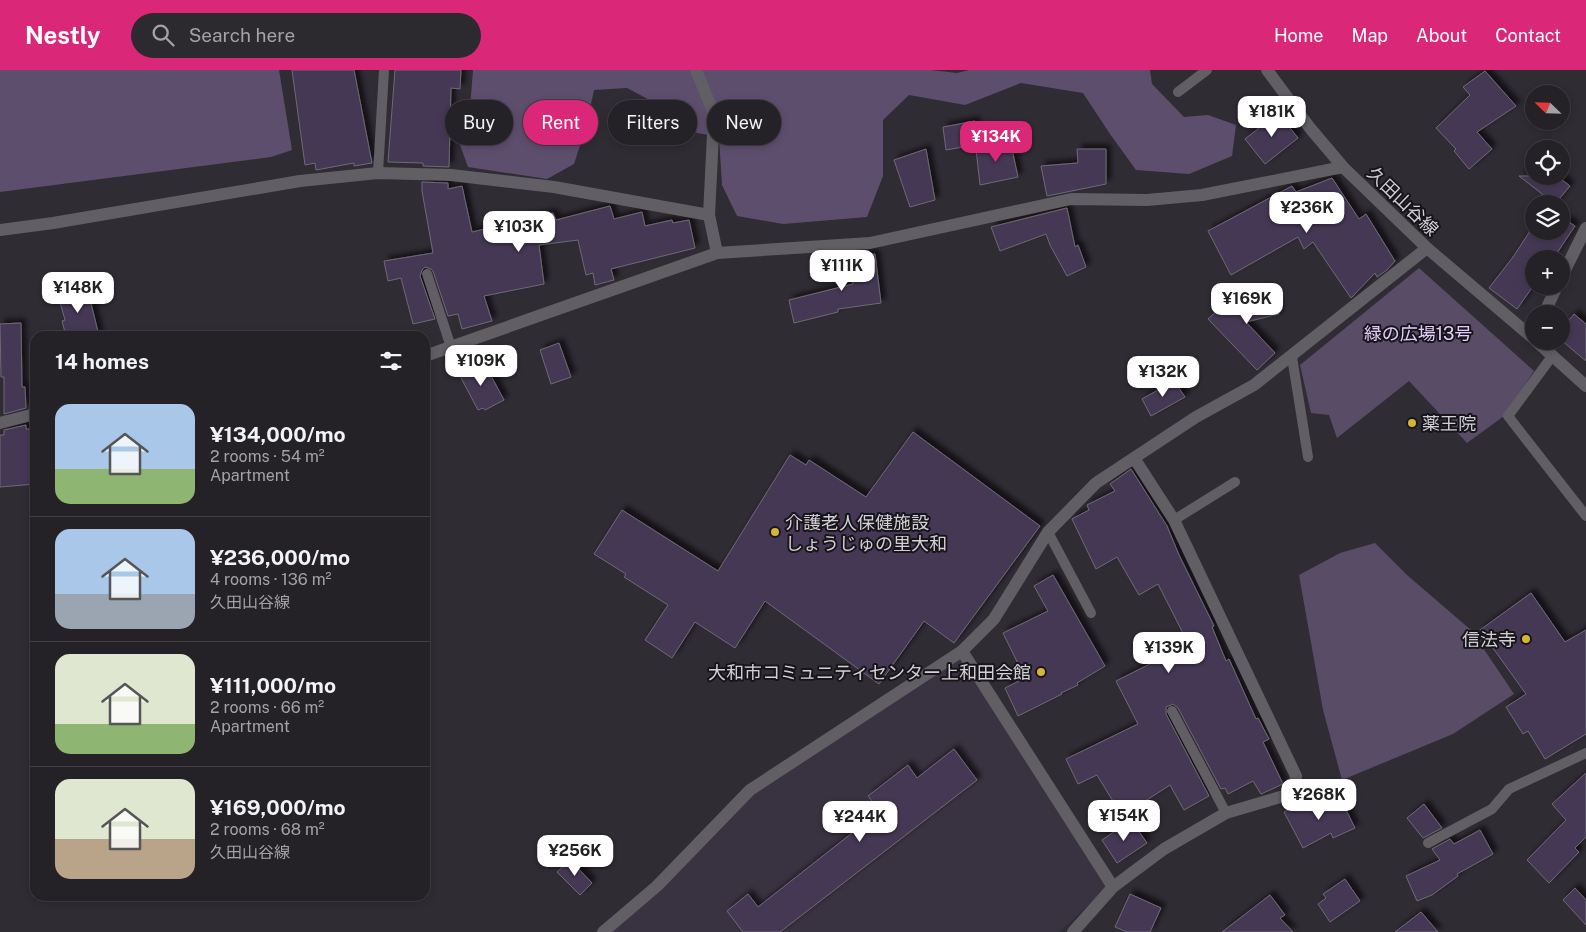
<!DOCTYPE html>
<html lang="en">
<head>
<meta charset="utf-8">
<style>
  body { margin:0; font-family:"Public Sans","Noto Sans JP",sans-serif; background:#2c292f; color:#f1f3f6; height:100vh; display:flex; flex-direction:column; font-size:19px; white-space:nowrap }
  * { box-sizing:border-box; margin:0 }
  p { font-size:16px; color:#a3a3a7 }
  .icon { flex:none; width:28px; height:28px; fill:none; stroke:currentColor; stroke-width:2; stroke-linecap:round; stroke-linejoin:round }
  .map { position:relative; flex:1; overflow:hidden }
  .drawer { position:absolute; left:30px; top:261px; width:400px; height:570px; display:flex; flex-direction:column; background:#242127; border-radius:15px; box-shadow:0 2px 8px #0003,0 0 0 1px #413e44 }
  .drawer>* { flex:none }
  .top-card { position:absolute; left:445px; top:30px; width:475px; height:45px; display:flex; gap:10px }
  .needle { width:32px; rotate:293deg }
  .fabs { position:absolute; left:1525px; top:15px; display:grid; gap:10px }
  .fabs a { display:grid; place-items:center; width:45px; height:45px; border-radius:50%; background:#242127; box-shadow:0 2px 8px #0003,0 0 0 1px #413e44; font-size:25px }
  .price { position:absolute; translate:-50% -42px; padding:0 11px; border-radius:10px; background:#fff; color:#222; font-size:16px; line-height:32px; filter:drop-shadow(0 1px 2px #0008) }
  .price::after { content:''; position:absolute; left:50%; top:30px; width:15px; height:11px; margin-left:-8px; background:inherit; clip-path:polygon(0 0,100% 0,50% 100%) }
  .price.selected { background:#db2777; color:#fff }
  ul { padding:0; list-style:none }
  li { display:flex; align-items:center; gap:15px; height:125px; padding:0 25px }
  li+li { border-top:1px solid #413e44 }
  li span { display:grid; place-items:center; flex:none; width:140px; height:100px; border-radius:15px; color:#555 }
  li>.icon { margin-inline-start:auto }
  span .icon { width:60px; height:60px; fill:#fffc; stroke-width:1 }
  li b { font-size:21px }
  h2 { display:flex; justify-content:space-between; align-items:center; height:60px; padding:0 25px; font-size:21px }
  .chip { padding:0 18px; border-radius:22px; background:#242127; box-shadow:0 2px 8px #0003,0 0 0 1px #413e44; font-size:18px; line-height:45px }
  .chip.selected { background:#db2777; color:#fff }
  header { display:flex; align-items:center; gap:30px; box-sizing:border-box; height:70px; padding:0 25px; background:#db2777; color:#fff }
  header strong { font-size:24px }
  nav { display:flex; gap:28px; margin-inline-start:auto; font-size:18px }
  .search { width:350px; height:45px; background:#2c292f; display:flex; align-items:center; gap:12px; box-sizing:border-box; padding:0 18px; border-radius:28px; color:#a3a3a7; font-size:19px }
  .map>svg:first-child { display:block }
  .built { fill:#393341 }
  .green { fill:#584c66 }
  .forest { fill:#5d4e6d }
  .building { fill:#453755; stroke:#6e6a73; filter:url(#shadow) }
  .lines { fill:none; stroke-linecap:round; stroke-linejoin:round }
  .service { stroke:#615f64; stroke-width:10 }
  .minor { stroke:#615f64; stroke-width:12 }
  .poi-dot { fill:#d4b635; stroke:#171519; stroke-width:2 }
  .labels { text-anchor:middle; dominant-baseline:central; stroke-width:4; stroke-linejoin:round; paint-order:stroke }
  .street-label { font-size:18px; fill:#d2d0d6; stroke:#171519 }
  .park-label { font-size:18px; fill:#e1cdfb; stroke:#171519 }
  .poi-label { font-size:18px; fill:#d2d0d6; stroke:#171519; text-anchor:start }
</style>
</head>
<body>
<header>
<strong>Nestly</strong>
<div class="search"><svg class="icon" aria-label="search" viewBox="0 0 24 24"><circle cx="10" cy="10" r="6"/><path d="M15 15l6 6"/></svg>Search here</div>
<nav><a>Home</a><a>Map</a><a>About</a><a>Contact</a></nav>
</header>
<div class="map">
<svg width="1586" height="862" viewBox="0 0 1586 862">
  <defs>
    <filter id="shadow"><feDropShadow dx="4.5" dy="-4.5" stdDeviation="2.5" flood-color="#0009"/></filter>
  </defs>
  <rect width="100%" height="100%" fill="#302c34"/>
  <path class="built" d="M 962,584 L 1110,816 L 1059,862 L 612,862 L 752,722 Z"/>
  <g class="green">
    <path d="M 1419,198 L 1534,301 L 1504,346 L 1467,373 L 1409,311 L 1337,368 L 1329,345 L 1311,343 L 1300,295 Z"/>
    <path d="M 1375,473 L 1407,505 L 1471,560 L 1514,624 L 1453,664 L 1342,710 L 1323,640 L 1299,505 L 1340,483 Z"/>
  </g>
  <g class="forest">
    <path d="M 0,0 L 279,0 L 292,80 L 271,87 L 0,122 Z"/>
    <path d="M 473,0 L 931,0 L 957,3 L 969,0 L 1150,0 L 1152,14 L 1184,47 L 1208,45 L 1236,55 L 1232,86 L 1189,104 L 1136,100 L 1110,64 L 1083,23 L 1021,13 L 965,35 L 909,25 L 883,50 L 883,106 L 867,147 L 783,154 L 737,146 L 722,115 L 719,67 L 671,58 L 672,42 L 627,18 L 594,20 L 586,57 L 574,94 L 547,109 L 468,97 L 459,72 L 470,38 Z"/>
  </g>
  <g class="building">
    <path d="M 292,0 L 354,0 L 372,93 L 354,96 L 354,93 L 316,100 L 315,93 L 305,95 Z"/>
    <path d="M 395,0 L 461,0 L 460,19 L 451,18 L 449,97 L 423,96 L 423,93 L 388,92 Z"/>
    <path d="M 1485,1 L 1516,36 L 1477,62 L 1492,79 L 1469,99 L 1454,81 L 1456,79 L 1436,58 L 1470,25 L 1463,17 Z"/>
    <path d="M 1278,43 L 1298,68 L 1265,94 L 1245,69 Z"/>
    <path d="M 975,51 L 980,74 L 946,80 L 943,57 Z"/>
    <path d="M 1010,70 L 1018,107 L 980,115 L 976,79 Z"/>
    <path d="M 926,79 L 935,130 L 910,137 L 894,90 Z"/>
    <path d="M 1077,79 L 1106,79 L 1106,114 L 1047,126 L 1041,96 L 1078,93 Z"/>
    <path d="M 1519,106 L 1557,106 L 1570,116 L 1555,134 Z"/>
    <path d="M 1332,108 L 1359,149 L 1366,144 L 1395,191 L 1387,200 L 1377,207 L 1375,203 L 1351,228 L 1313,172 L 1304,179 L 1298,167 L 1231,205 L 1208,161 L 1292,116 L 1296,122 Z"/>
    <path d="M 422,112 L 448,113 L 448,119 L 462,116 L 472,162 L 553,143 L 556,150 L 610,136 L 614,149 L 642,142 L 645,156 L 672,150 L 673,153 L 689,150 L 695,178 L 611,199 L 614,210 L 595,215 L 593,203 L 586,205 L 578,170 L 539,175 L 544,214 L 484,226 L 492,251 L 462,259 L 458,244 L 448,246 L 433,201 L 431,199 L 425,197 L 422,200 L 420,206 L 435,249 L 413,254 L 401,208 L 388,211 L 384,191 L 433,183 L 422,121 Z"/>
    <path d="M 1067,138 L 1075,177 L 1078,175 L 1086,197 L 1067,206 L 1050,175 L 1046,164 L 1000,181 L 991,157 Z"/>
    <path d="M 1561,147 L 1575,156 L 1553,189 L 1534,189 L 1534,215 L 1517,239 L 1489,218 L 1513,187 L 1534,155 L 1534,161 L 1561,161 Z"/>
    <path d="M 875,184 L 881,233 L 838,239 L 838,242 L 794,253 L 789,230 L 853,214 L 850,185 Z"/>
    <path d="M 87,217 L 99,266 L 66,266 L 62,251 L 65,250 L 58,225 Z"/>
    <path d="M 1269,219 L 1279,244 L 1246,252 L 1275,283 L 1257,300 L 1208,249 L 1224,234 Z"/>
    <path d="M 1574,244 L 1586,254 L 1586,291 L 1561,270 L 1561,260 Z"/>
    <path d="M 21,253 L 22,317 L 25,317 L 26,338 L 4,344 L 4,307 L 1,307 L 0,254 Z"/>
    <path d="M 559,273 L 571,307 L 551,314 L 540,280 Z"/>
    <path d="M 483,291 L 504,330 L 485,340 L 483,338 L 478,340 L 459,304 Z"/>
    <path d="M 1174,311 L 1185,327 L 1151,346 L 1142,329 Z"/>
    <path d="M 26,355 L 26,359 L 35,359 L 35,414 L 0,417 L 0,365 L 4,365 L 4,360 Z"/>
    <path d="M 913,362 L 1040,456 L 954,573 L 924,551 L 879,614 L 765,531 L 735,578 L 695,552 L 672,588 L 645,570 L 668,535 L 624,507 L 626,504 L 594,484 L 622,440 L 718,501 L 790,385 L 806,395 L 809,390 L 866,427 Z"/>
    <path d="M 1131,399 L 1167,456 L 1179,485 L 1214,556 L 1212,557 L 1226,591 L 1229,589 L 1256,649 L 1258,648 L 1269,669 L 1263,672 L 1283,714 L 1261,724 L 1253,711 L 1228,724 L 1225,718 L 1221,719 L 1178,638 L 1173,634 L 1166,637 L 1166,644 L 1209,726 L 1184,740 L 1170,715 L 1122,746 L 1097,705 L 1078,714 L 1066,689 L 1138,654 L 1116,611 L 1150,594 L 1148,590 L 1187,571 L 1158,514 L 1139,525 L 1117,487 L 1096,499 L 1072,449 L 1089,440 L 1087,435 L 1115,421 L 1110,414 Z"/>
    <path d="M 1053,505 L 1105,596 L 1077,613 L 1078,615 L 1061,623 L 1062,624 L 1018,646 L 1005,618 L 1025,608 L 1003,563 L 1048,541 L 1034,516 Z"/>
    <path d="M 1531,523 L 1565,572 L 1586,560 L 1586,664 L 1545,689 L 1528,661 L 1523,664 L 1506,637 L 1526,624 L 1480,560 Z"/>
    <path d="M 954,679 L 977,710 L 780,862 L 743,862 L 727,841 L 748,824 L 758,837 L 880,741 L 868,726 L 908,695 L 917,708 Z"/>
    <path d="M 1586,703 L 1586,767 L 1575,778 L 1579,782 L 1549,813 L 1527,790 L 1566,750 L 1552,734 Z"/>
    <path d="M 1340,728 L 1355,758 L 1333,768 L 1331,763 L 1303,778 L 1284,742 L 1308,730 L 1313,741 Z"/>
    <path d="M 1424,734 L 1442,758 L 1423,768 L 1407,748 Z"/>
    <path d="M 1131,750 L 1147,773 L 1117,793 L 1102,770 Z"/>
    <path d="M 1480,760 L 1493,784 L 1457,804 L 1458,806 L 1432,825 L 1417,831 L 1406,806 L 1440,790 L 1432,779 L 1450,769 L 1454,774 Z"/>
    <path d="M 570,790 L 592,813 L 580,825 L 557,802 Z"/>
    <path d="M 1345,809 L 1360,831 L 1330,852 L 1318,834 L 1326,828 L 1323,824 Z"/>
    <path d="M 1575,818 L 1586,830 L 1586,855 L 1563,830 Z"/>
    <path d="M 1130,824 L 1161,838 L 1150,862 L 1127,862 L 1115,857 Z"/>
    <path d="M 1270,825 L 1285,845 L 1280,848 L 1293,862 L 1222,862 Z"/>
    <path d="M 1421,842 L 1438,862 L 1395,862 Z"/>
  </g>
  <g class="lines">
    <g class="service">
      <path d="M 1178,22 L 1207,0"/>
      <path d="M 378,103 L 384,0"/>
      <path d="M 427,204 L 451,277"/>
      <path d="M 1553,285 L 1508,346 L 1586,446"/>
      <path d="M 1292,287 L 1308,387"/>
      <path d="M 1174,450 L 1235,412"/>
      <path d="M 1048,462 L 1091,543"/>
      <path d="M 1172,641 L 1226,743"/>
      <path d="M 1428,773 L 1492,739 L 1509,719 L 1586,683"/>
    </g>
    <g class="minor">
      <path d="M 696,0 L 714,44 L 709,145 L 717,183"/>
      <path d="M 1267,0 L 1310,58 L 1343,97 L 1427,178 L 1534,269"/>
      <path d="M 0,160 L 53,153 L 300,111 L 378,103 L 451,105 L 554,117 L 709,145"/>
      <path d="M 1561,208 L 1586,158"/>
      <path d="M 1544,244 L 1557,216"/>
      <path d="M 1536,271 L 1586,316"/>
      <path d="M 425,286 L 717,183 L 870,173 L 1071,129 L 1147,130 L 1202,125 L 1343,97"/>
      <path d="M 0,353 L 35,344"/>
      <path d="M 962,581 L 1113,817"/>
      <path d="M 603,862 L 657,816 L 750,720 L 962,581 L 994,549 L 1048,462 L 1096,413 L 1196,347 L 1254,315 L 1427,178"/>
      <path d="M 1073,862 L 1113,817 L 1164,779 L 1226,743 L 1294,723 L 1296,706 L 1174,450 L 1134,388"/>
    </g>
  </g>
  <g class="poi-dot">
    <circle cx="1412" cy="353" r="5"/>
    <circle cx="775" cy="462" r="5"/>
    <circle cx="1526" cy="569" r="5"/>
    <circle cx="1041" cy="602" r="5"/>
  </g>
  <g class="labels">
    <g class="street-label">
      <text transform="translate(1403 131) rotate(44)">久田山谷線</text>
    </g>
    <g class="park-label">
      <text x="1418" y="263">緑の広場13号</text>
    </g>
    <g class="poi-label">
      <text x="1422" y="353">薬王院</text>
      <text x="785" y="452">介護老人保健施設<tspan x="785" dy="21">しょうじゅの里大和</tspan></text>
      <text x="1516" y="569" text-anchor="end">信法寺</text>
      <text x="1031" y="602" text-anchor="end">大和市コミュニティセンター上和田会館</text>
    </g>
  </g>
</svg>
<div class="fabs">
<a><svg class="needle" viewBox="-14 -14 28 28"><path d="M0-13l5 13h-10z" fill="#e53935"/><path d="M0 13l5-13h-10z" fill="#a3a3a7"/></svg></a>
<a><svg class="icon" aria-label="locate" viewBox="0 0 24 24"><circle cx="12" cy="12" r="6"/><path d="M12 2v4M12 18v4M2 12h4M18 12h4"/></svg></a>
<a><svg class="icon" aria-label="layers" viewBox="0 0 24 24"><path d="M12 4l9 5-9 5-9-5zM3 14l9 5 9-5"/></svg></a>
<a>+</a>
<a>−</a>
</div>
<b class="price" style="left:1272px;top:68px">¥181K</b>
<b class="price selected" style="left:996px;top:93px">¥134K</b>
<b class="price" style="left:1307px;top:164px">¥236K</b>
<b class="price" style="left:519px;top:183px">¥103K</b>
<b class="price" style="left:842px;top:222px">¥111K</b>
<b class="price" style="left:78px;top:244px">¥148K</b>
<b class="price" style="left:1247px;top:255px">¥169K</b>
<b class="price" style="left:481px;top:317px">¥109K</b>
<b class="price" style="left:1163px;top:328px">¥132K</b>
<b class="price" style="left:1169px;top:604px">¥139K</b>
<b class="price" style="left:1319px;top:751px">¥268K</b>
<b class="price" style="left:1124px;top:772px">¥154K</b>
<b class="price" style="left:860px;top:773px">¥244K</b>
<b class="price" style="left:575px;top:807px">¥256K</b>
<div class="top-card">
<a class="chip">Buy</a>
<a class="chip selected">Rent</a>
<a class="chip">Filters</a>
<a class="chip">New</a>
</div>
<section class="drawer">
<h2>14 homes<svg class="icon" aria-label="filters" viewBox="0 0 24 24"><path d="M4 7h16M4 17h16"/><circle cx="9" cy="7" r="2"/><circle cx="15" cy="17" r="2"/></svg></h2>
<ul>
<li><span style="background:linear-gradient(#a9c7e8 65%,#8fb573 0)"><svg class="icon" aria-label="home" viewBox="0 0 24 24"><path d="M3 11l9-7 9 7M6 9v11h12V9"/></svg></span><div><b>¥134,000/mo</b><p>2 rooms · 54 m²</p><p>Apartment</p></div></li>
<li><span style="background:linear-gradient(#a9c7e8 65%,#9aa5b1 0)"><svg class="icon" aria-label="home" viewBox="0 0 24 24"><path d="M3 11l9-7 9 7M6 9v11h12V9"/></svg></span><div><b>¥236,000/mo</b><p>4 rooms · 136 m²</p><p>久田山谷線</p></div></li>
<li><span style="background:linear-gradient(#dfe7d0 70%,#8fb573 0)"><svg class="icon" aria-label="home" viewBox="0 0 24 24"><path d="M3 11l9-7 9 7M6 9v11h12V9"/></svg></span><div><b>¥111,000/mo</b><p>2 rooms · 66 m²</p><p>Apartment</p></div></li>
<li><span style="background:linear-gradient(#dfe7d0 60%,#b9a48a 0)"><svg class="icon" aria-label="home" viewBox="0 0 24 24"><path d="M3 11l9-7 9 7M6 9v11h12V9"/></svg></span><div><b>¥169,000/mo</b><p>2 rooms · 68 m²</p><p>久田山谷線</p></div></li>
</ul>
</section>
</div>
</body>
</html>
